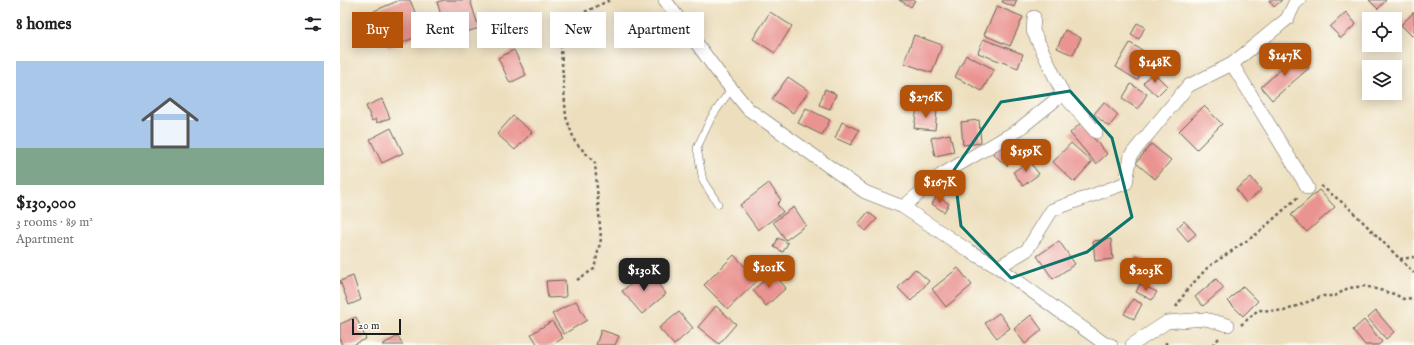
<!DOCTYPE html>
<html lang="en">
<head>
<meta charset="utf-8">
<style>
  body { margin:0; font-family:"IM FELL English",serif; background:#f6f6f6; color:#202124; height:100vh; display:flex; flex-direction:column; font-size:15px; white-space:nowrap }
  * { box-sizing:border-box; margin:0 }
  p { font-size:13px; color:#757577 }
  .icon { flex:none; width:22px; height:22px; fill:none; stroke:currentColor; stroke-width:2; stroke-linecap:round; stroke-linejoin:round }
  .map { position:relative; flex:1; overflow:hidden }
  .side { display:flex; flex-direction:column; background:#fff; width:340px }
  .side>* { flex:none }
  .banner { position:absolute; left:12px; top:12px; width:380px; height:36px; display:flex; gap:8px }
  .controls { position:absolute; left:1022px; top:12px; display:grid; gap:8px }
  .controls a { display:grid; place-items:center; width:40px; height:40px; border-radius:0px; background:#fff; box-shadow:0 2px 10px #0003; font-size:20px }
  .scale { position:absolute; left:12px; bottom:10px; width:49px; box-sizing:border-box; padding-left:4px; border:2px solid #1c1c1c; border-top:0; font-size:11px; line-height:14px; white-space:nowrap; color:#1c1c1c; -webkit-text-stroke:3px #fdfcf7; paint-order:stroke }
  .price { position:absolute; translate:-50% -34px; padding:0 9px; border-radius:8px; background:#b45309; color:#fff; font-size:13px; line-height:26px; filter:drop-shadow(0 1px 2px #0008) }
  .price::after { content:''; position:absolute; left:50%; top:24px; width:12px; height:9px; margin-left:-6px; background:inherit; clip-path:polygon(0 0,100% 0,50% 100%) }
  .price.selected { background:#222; color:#fff }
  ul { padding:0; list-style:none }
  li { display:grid; align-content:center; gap:8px; height:212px; padding:0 16px }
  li+li { border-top:1px solid #e0e0e0 }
  li span { display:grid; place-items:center; height:124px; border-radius:0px; color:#555 }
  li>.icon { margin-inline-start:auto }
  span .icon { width:72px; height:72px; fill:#fffc; stroke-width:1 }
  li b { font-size:17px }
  h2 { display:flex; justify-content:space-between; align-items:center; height:48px; padding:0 16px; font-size:17px }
  .tag { padding:0 14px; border-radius:0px; background:#fff; box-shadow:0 2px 10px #0003; font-size:14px; line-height:36px }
  .tag.selected { background:#b45309; color:#fff }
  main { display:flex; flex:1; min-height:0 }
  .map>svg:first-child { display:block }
  .building { fill:#ea9492 }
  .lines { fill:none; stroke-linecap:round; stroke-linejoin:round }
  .lane-casing { stroke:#656055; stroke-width:8 }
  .street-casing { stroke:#656055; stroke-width:14 }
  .path { stroke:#656055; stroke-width:2.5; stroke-dasharray:3 3; stroke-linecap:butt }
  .lane { stroke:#fff; stroke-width:7 }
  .street { stroke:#fff; stroke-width:13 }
  .marked { fill:none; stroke:#0f766e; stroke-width:3; stroke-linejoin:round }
</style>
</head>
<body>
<main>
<section class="side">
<h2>8 homes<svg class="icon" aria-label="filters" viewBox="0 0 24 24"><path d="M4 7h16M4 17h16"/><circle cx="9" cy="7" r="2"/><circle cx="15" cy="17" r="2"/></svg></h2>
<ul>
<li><span style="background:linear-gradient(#a9c7e8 70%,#7fa58c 0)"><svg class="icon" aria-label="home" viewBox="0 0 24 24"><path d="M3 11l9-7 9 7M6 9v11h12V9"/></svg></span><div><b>$130,000</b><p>3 rooms · 89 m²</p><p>Apartment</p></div></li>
</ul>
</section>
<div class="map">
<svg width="1074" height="345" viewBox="0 0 1074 345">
  <rect width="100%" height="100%" fill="#fdfcf7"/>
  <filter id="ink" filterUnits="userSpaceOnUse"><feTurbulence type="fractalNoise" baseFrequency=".025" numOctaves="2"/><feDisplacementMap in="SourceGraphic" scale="8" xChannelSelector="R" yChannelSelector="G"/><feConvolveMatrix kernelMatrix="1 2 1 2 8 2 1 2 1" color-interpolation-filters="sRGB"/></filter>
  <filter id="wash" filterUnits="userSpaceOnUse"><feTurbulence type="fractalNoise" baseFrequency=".012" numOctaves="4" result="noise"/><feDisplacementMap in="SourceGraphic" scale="16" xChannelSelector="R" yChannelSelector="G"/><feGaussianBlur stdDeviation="0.9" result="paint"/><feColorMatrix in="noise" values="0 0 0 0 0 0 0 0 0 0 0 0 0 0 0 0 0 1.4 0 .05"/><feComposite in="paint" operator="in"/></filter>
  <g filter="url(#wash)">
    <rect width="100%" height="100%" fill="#eddfbe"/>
    <g id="blocks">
      <g class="building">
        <path d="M 60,0 L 70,0 L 84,34 L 48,48 L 34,11 Z"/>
        <path d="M 104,0 L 130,0 L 139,28 L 108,38 L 97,2 Z"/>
        <path d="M 559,0 L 575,0 L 571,7 Z"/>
        <path d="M 663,0 L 677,0 L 674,7 L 662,2 Z"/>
        <path d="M 929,0 L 942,0 L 934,7 Z"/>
        <path d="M 1029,0 L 1046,0 L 1038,9 Z"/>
        <path d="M 657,6 L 683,17 L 670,46 L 644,35 Z"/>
        <path d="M 430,12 L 452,26 L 435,53 L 413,39 Z"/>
        <path d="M 1006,12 L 1016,24 L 1001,38 L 990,27 Z"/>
        <path d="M 1074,12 L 1074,34 L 1072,36 L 1061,25 Z"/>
        <path d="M 797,23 L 805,27 L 799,39 L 791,35 Z"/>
        <path d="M 725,30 L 741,38 L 733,55 L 717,48 Z"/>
        <path d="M 574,35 L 602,45 L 592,73 L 564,63 Z"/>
        <path d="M 643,39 L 683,54 L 678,68 L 638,53 Z"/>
        <path d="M 790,43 L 812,56 L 797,80 L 776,67 Z"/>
        <path d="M 174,50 L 186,75 L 170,83 L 158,58 Z"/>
        <path d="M 626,55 L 654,69 L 642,91 L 615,77 Z"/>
        <path d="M 957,55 L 969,68 L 932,100 L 921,87 Z"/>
        <path d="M 813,72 L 827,86 L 817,96 L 803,83 Z"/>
        <path d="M 448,77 L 469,91 L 453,113 L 432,99 Z"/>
        <path d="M 791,84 L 807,94 L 798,109 L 782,99 Z"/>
        <path d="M 485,89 L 496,94 L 490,109 L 479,105 Z"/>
        <path d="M 42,99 L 50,118 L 37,123 L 36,119 L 32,121 L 26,106 Z"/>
        <path d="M 764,102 L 778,115 L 769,127 L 754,114 Z"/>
        <path d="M 864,106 L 882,124 L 857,149 L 839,131 Z"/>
        <path d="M 466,108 L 490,120 L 482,135 L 458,123 Z"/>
        <path d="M 577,108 L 597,110 L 595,130 L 574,128 Z"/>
        <path d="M 173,116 L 192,132 L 175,150 L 157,134 Z"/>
        <path d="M 639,120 L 641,143 L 623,145 L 621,122 Z"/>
        <path d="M 502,122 L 519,130 L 511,145 L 495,138 Z"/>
        <path d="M 741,123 L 767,154 L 756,164 L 730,133 Z"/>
        <path d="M 51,128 L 63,153 L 42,163 L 30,139 Z"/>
        <path d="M 610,134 L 614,152 L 595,156 L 591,138 Z"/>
        <path d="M 664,141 L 681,157 L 678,160 L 675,158 L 667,166 L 653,154 Z"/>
        <path d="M 731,143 L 752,162 L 734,182 L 713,162 Z"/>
        <path d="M 811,144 L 831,160 L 815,179 L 796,163 Z"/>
        <path d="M 689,161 L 699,174 L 683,186 L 673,172 Z"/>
        <path d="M 911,177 L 921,190 L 906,203 L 896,189 Z"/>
        <path d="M 429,183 L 441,200 L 437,204 L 443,212 L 418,230 L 400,205 Z"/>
        <path d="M 979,190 L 995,207 L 967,232 L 951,215 Z"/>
        <path d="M 597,196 L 609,204 L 604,212 L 592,204 Z"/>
        <path d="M 454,207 L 466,225 L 446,240 L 433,222 Z"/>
        <path d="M 528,212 L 537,219 L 526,231 L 518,224 Z"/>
        <path d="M 844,221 L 856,234 L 848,241 L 837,228 Z"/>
        <path d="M 438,238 L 448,243 L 443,252 L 434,247 Z"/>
        <path d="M 771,239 L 773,259 L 755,261 L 753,241 Z"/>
        <path d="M 719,241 L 735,264 L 713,279 L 697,256 Z"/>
        <path d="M 394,255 L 418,280 L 388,309 L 364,285 Z"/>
        <path d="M 796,255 L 808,261 L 800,276 L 787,270 Z"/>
        <path d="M 618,268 L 632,285 L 606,307 L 592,289 Z"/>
        <path d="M 575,269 L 589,281 L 571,301 L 558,288 Z"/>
        <path d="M 307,270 L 326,294 L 302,314 L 282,291 Z"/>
        <path d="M 433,273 L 446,288 L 426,306 L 413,290 Z"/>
        <path d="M 13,276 L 21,300 L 9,305 L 0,281 Z"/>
        <path d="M 876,279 L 884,288 L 863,306 L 855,297 Z"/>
        <path d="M 225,280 L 226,297 L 208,298 L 206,281 Z"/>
        <path d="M 800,284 L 817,292 L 812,300 L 796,292 Z"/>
        <path d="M 903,286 L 918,301 L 903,316 L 888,301 Z"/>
        <path d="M 793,299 L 802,304 L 794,319 L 784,314 Z"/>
        <path d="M 236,301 L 247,320 L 224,334 L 212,314 Z"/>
        <path d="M 376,306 L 396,324 L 379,344 L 358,327 Z"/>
        <path d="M 1036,311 L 1054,332 L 1046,339 L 1028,318 Z"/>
        <path d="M 339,312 L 353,328 L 334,345 L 319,328 Z"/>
        <path d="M 659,313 L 670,328 L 657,338 L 645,323 Z"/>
        <path d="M 691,315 L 702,330 L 685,344 L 674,329 Z"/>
        <path d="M 16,317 L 26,339 L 13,345 L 2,345 L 0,340 L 0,324 Z"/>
        <path d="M 1024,320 L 1042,342 L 1038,345 L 1025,345 L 1013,330 Z"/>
        <path d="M 212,321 L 223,338 L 212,345 L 198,345 L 191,334 Z"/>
        <path d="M 261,330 L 279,336 L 275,345 L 256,345 Z"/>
        <path d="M 58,336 L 63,345 L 42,345 Z"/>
      </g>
    </g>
  </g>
  <g filter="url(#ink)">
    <use href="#blocks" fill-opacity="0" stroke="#656055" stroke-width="1"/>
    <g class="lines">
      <defs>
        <path id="lane" d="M 378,204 L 363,181 L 357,148 L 371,118 L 391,89"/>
        <g id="street">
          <path d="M 325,0 L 377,71 L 408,109 L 525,192 L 563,207 L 629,251 L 658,267 L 765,344 L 771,345"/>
          <path d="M 959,0 L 955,3 L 947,19 L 892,64 L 968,188"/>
          <path d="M 694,17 L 693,31 L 723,94 L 756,132"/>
          <path d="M 563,207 L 601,175 L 678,130 L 723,94"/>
          <path d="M 658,267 L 687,250 L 712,210 L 786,183 L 791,155 L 848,86 L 892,64"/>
          <path d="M 792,345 L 827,322 L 865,319 L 888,325"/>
        </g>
      </defs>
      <use href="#lane" class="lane-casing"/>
      <use href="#street" class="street-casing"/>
      <g class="path">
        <path d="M 981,186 L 1007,206 L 1074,273"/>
        <path d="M 1060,259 L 1074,257"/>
        <path d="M 237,280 L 254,269 L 261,239 L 255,163 L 235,142 L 226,117 L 220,36 L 232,18 L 270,0"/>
        <path d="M 836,307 L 847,290 L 868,267 L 918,233 L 958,197"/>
        <path d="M 901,325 L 918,310 L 944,311 L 983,296 L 995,296 L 1008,288 L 1025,286 L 1054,294 L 1064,299 L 1074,298"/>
        <path d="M 826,345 L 826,339"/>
        <path d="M 873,345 L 879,338"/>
      </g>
      <use href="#lane" class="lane"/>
      <use href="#street" class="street"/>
    </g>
  </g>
  <path class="marked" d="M 730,91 L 772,138 L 792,217 L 747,252 L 671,278 L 621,226 L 614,170 L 661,102 Z"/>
</svg>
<div class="controls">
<a><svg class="icon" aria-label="locate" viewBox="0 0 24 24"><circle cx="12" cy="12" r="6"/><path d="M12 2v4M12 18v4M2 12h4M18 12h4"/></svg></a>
<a><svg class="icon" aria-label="layers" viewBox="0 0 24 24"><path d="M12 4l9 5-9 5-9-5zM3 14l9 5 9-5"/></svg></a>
</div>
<div class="scale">20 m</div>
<b class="price" style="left:945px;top:77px">$147K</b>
<b class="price" style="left:815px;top:84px">$148K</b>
<b class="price" style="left:586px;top:119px">$276K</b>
<b class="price" style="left:686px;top:173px">$159K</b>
<b class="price" style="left:600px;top:204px">$167K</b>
<b class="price" style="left:429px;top:289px">$101K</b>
<b class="price selected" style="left:304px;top:292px">$130K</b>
<b class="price" style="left:806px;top:292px">$203K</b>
<div class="banner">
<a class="tag selected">Buy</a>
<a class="tag">Rent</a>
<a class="tag">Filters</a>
<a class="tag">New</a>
<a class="tag">Apartment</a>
</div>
</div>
</main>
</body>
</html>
